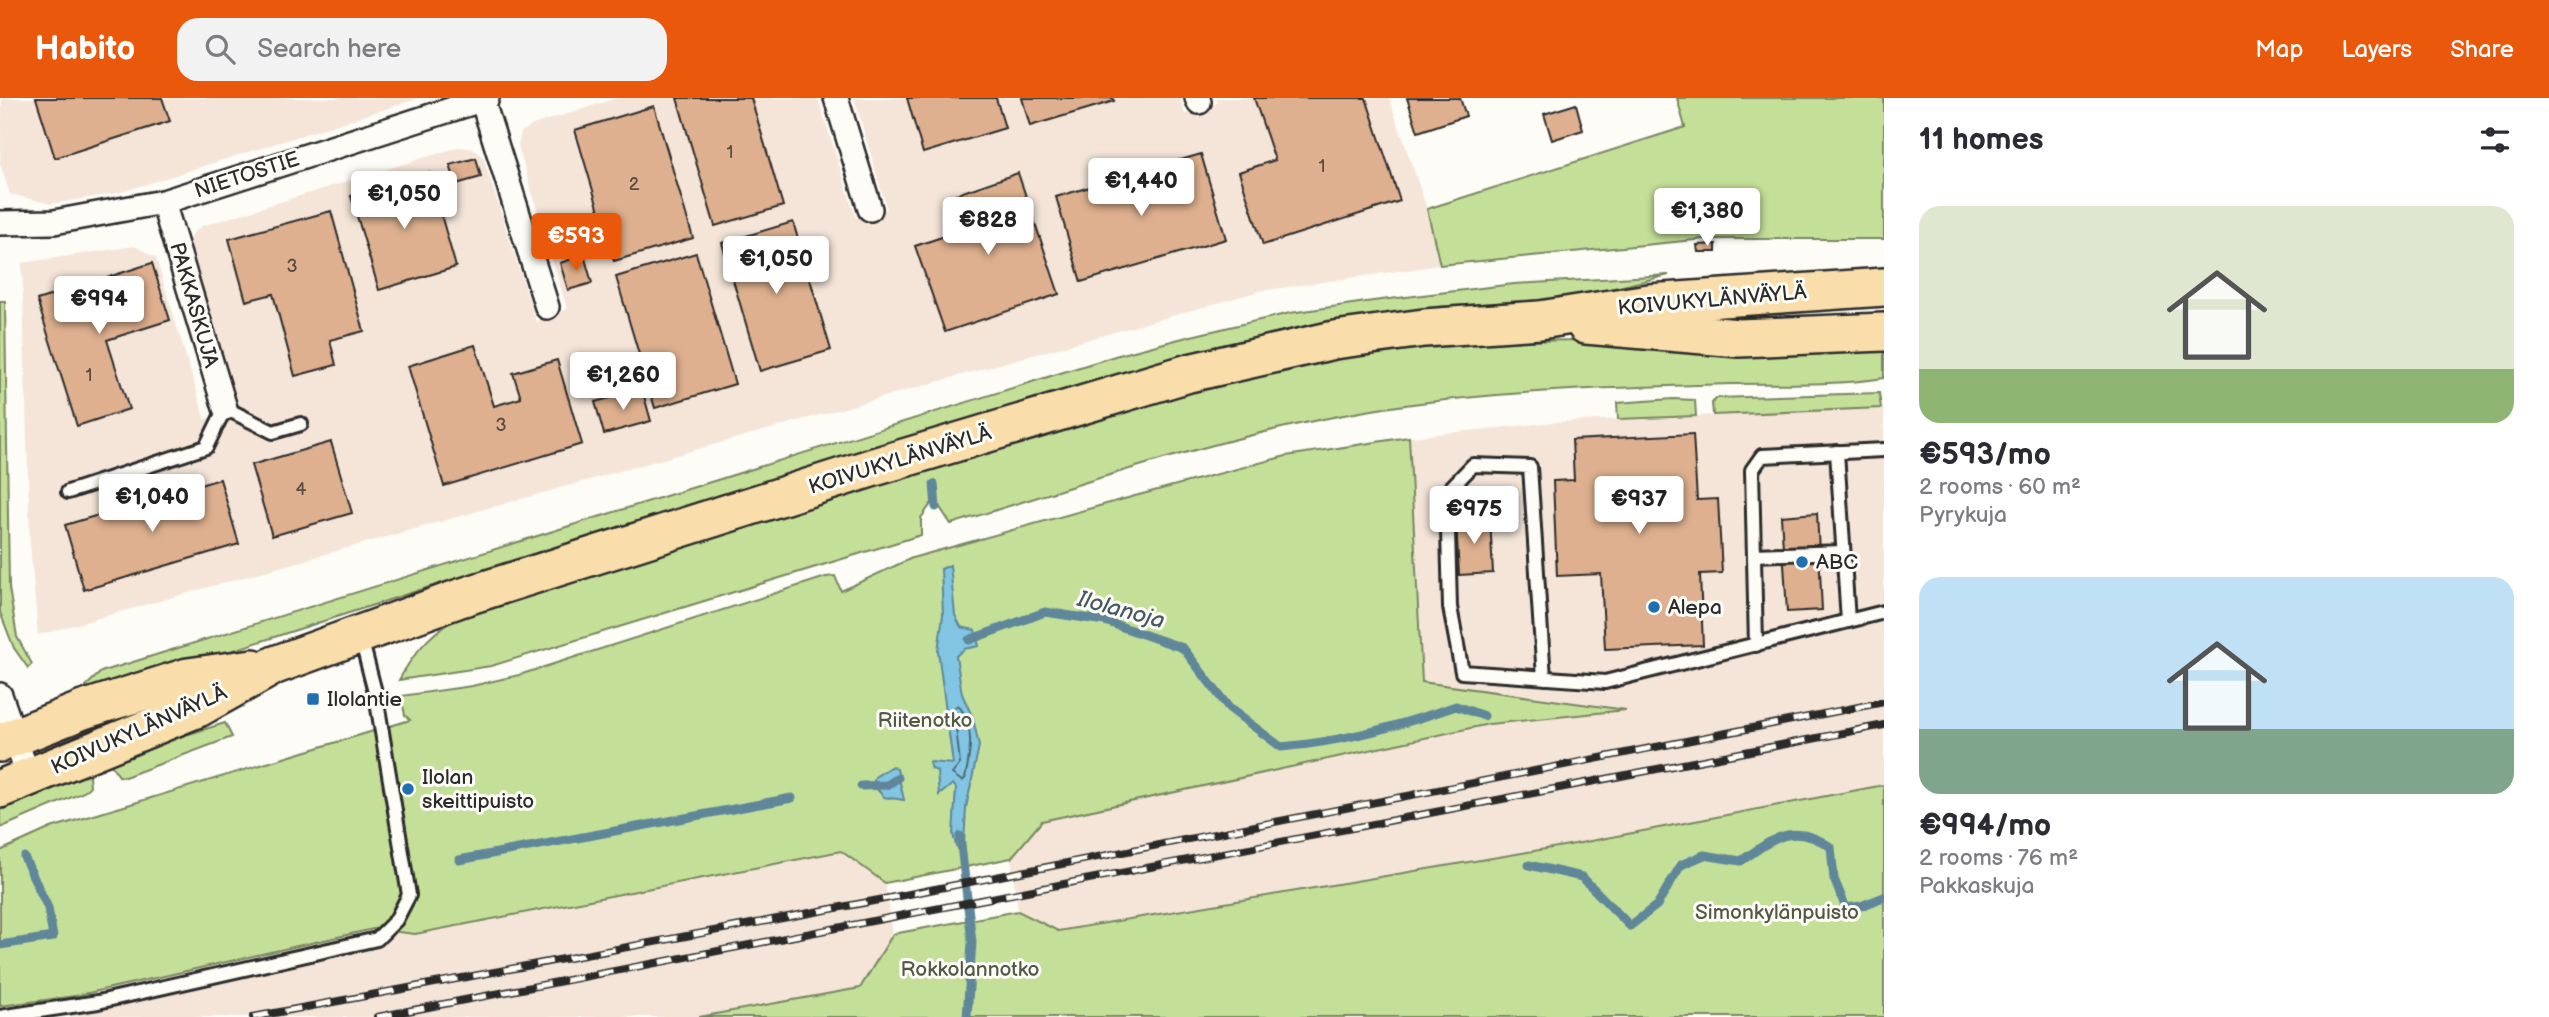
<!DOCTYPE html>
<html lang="en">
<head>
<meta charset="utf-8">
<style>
  body { margin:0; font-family:"Balsamiq Sans",sans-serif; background:#f2f2f3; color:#2b2b33; height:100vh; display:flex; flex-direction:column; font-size:26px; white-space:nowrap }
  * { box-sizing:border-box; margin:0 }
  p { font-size:23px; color:#7c7c81 }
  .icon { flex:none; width:38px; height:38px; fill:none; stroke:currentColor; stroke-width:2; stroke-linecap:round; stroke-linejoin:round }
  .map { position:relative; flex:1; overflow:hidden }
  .sheet { display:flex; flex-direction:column; background:#fff; width:665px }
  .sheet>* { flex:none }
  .price { position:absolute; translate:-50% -60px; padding:0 16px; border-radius:7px; background:#fff; color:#222; font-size:23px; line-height:46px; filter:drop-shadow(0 2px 4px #0008) }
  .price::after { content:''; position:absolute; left:50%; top:42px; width:21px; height:16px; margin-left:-10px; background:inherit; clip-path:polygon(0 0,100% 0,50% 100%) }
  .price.on { background:#ea580c; color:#fff }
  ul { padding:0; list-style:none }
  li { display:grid; align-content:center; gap:14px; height:371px; padding:0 35px }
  li span { display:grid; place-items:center; height:217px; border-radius:21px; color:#555 }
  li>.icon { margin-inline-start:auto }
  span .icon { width:126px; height:126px; fill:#fffc; stroke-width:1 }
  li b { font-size:30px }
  h2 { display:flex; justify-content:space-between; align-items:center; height:84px; padding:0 35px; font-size:30px }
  header { display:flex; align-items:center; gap:42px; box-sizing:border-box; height:98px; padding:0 35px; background:#ea580c; color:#fff }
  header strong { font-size:33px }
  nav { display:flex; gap:38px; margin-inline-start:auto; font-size:24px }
  .search { width:490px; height:63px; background:#f2f2f3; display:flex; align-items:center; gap:18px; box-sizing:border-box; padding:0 24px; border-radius:21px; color:#7c7c81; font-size:26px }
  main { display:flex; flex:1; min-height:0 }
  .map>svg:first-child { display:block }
  .built { fill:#f4e5d8 }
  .green { fill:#c4e098; stroke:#788662; stroke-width:2 }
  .water { fill:#81c5e2; stroke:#5f8799; stroke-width:2 }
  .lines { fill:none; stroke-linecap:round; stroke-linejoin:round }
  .shore { stroke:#4d6974; stroke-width:2 }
  .stream { stroke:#5f8799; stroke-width:9 }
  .building { fill:#deb08f; stroke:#2b2b2b; stroke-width:2 }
  .lane-casing { stroke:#2b2b2b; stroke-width:18 }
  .street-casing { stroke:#2b2b2b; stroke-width:28 }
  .primary-casing { stroke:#2b2b2b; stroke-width:42 }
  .lane { stroke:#fdfcf7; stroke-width:12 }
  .street { stroke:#fdfcf7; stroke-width:23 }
  .primary { stroke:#f9deab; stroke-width:37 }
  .rail-casing { stroke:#2b2b2b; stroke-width:8 }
  .rail { stroke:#fdfcf7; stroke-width:5; stroke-dasharray:16; stroke-linecap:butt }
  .poi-dot { fill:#1f6fb2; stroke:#fdfcf7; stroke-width:2.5 }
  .labels { text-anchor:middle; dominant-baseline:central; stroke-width:6; stroke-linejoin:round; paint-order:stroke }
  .number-label { font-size:18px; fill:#584c44 }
  .street-label { font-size:21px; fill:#2b2b2b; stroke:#fdfcf7 }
  .poi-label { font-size:21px; fill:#2b2b2b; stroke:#fdfcf7; text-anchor:start }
  .park-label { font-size:21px; fill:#515846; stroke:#fdfcf7 }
  .water-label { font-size:23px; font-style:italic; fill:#455962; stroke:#fdfcf7 }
</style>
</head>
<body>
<header>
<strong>Habito</strong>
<div class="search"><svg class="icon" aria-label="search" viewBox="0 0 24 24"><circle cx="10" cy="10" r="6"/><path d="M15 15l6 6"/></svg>Search here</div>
<nav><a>Map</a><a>Layers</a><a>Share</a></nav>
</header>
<main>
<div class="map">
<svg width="1884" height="919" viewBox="0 0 1884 919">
  <rect width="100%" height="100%" fill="#fdfcf7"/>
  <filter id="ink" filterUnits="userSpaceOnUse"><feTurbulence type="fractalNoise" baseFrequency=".0143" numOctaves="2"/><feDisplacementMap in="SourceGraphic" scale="14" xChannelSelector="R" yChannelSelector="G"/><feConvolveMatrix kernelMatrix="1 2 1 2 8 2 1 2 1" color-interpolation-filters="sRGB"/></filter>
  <g filter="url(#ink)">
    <g class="built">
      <path d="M 2,0 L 420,0 L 118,95 L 51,106 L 10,96 L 0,66 Z"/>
      <path d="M 617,0 L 818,0 L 856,120 L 887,111 L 854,0 L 1180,0 L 1185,16 L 1217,5 L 1216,0 L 1389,0 L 1427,111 L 1440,167 L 1260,193 L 38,537 L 30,446 L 22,165 L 135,148 L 156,160 L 205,321 L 239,311 L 187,148 L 191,137 L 202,128 L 459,49 L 474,51 L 483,59 L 536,224 L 567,211 L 518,48 L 521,34 L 535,26 Z"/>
      <path d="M 1884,310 L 1884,687 L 1575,746 L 1058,833 L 1018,813 L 1011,760 L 1041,723 L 1489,626 L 1622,613 L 1422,585 L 1409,339 L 1555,324 Z"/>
      <path d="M 841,753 L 885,785 L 893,836 L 860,890 L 699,919 L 0,919 L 0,908 L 75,898 L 373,831 L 415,836 Z"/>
    </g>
    <g class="green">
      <path d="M 1677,0 L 1884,0 L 1884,141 L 1705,141 L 1440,167 L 1427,111 L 1685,29 Z"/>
      <path d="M 1669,177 L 1572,200 L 1434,209 L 1285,233 L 1201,252 L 429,489 L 104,594 L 85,596 L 86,588 L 101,574 L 1115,258 L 1187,239 L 1290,215 L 1373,203 L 1514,186 Z"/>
      <path d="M 0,203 L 5,203 L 9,490 L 17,539 L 32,566 L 28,570 L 14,550 L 0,514 Z"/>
      <path d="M 1579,242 L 1884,243 L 1884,280 C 1834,288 1781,285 1731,286 C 1627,289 1523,292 1420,305 C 1259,325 1105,379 951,426 L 939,408 L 931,406 L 921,420 L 921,437 L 491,568 L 399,582 C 416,550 435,531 467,514 L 1181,295 L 1362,255 L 1469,244 Z"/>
      <path d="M 1879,295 L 1881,310 L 1713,317 L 1712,305 L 1717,300 Z"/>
      <path d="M 1673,301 L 1695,302 L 1696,318 L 1618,321 L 1617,305 Z"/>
      <path d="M 1409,339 L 1422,584 L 1626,612 L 1489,626 L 1042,723 L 1011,760 L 885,785 L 841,753 L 415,836 L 373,831 L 75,898 L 0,908 L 0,753 L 51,730 L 410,622 L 405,617 L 401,598 L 472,588 L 519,577 L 826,479 L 835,478 L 841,493 L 912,460 L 1135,398 L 1286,358 Z"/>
      <path d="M 225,625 L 232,639 L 125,679 L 119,678 L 107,661 Z"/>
      <path d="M 88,669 L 90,688 L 84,694 L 0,730 L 0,707 Z"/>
      <path d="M 1884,687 L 1884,919 L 699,919 L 860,890 L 893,836 L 1018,813 L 1058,833 L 1575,746 Z"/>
    </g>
    <g class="water">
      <path d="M 950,467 L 955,517 L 961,529 L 975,532 L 979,548 L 964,551 L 956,558 L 962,596 L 973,620 L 979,648 L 966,710 L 964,746 L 956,748 L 953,736 L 956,690 L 953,686 L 939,697 L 937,673 L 932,671 L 929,664 L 953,666 L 938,553 L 943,517 L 941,471 Z"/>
      <path d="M 892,668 L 897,671 L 904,702 L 884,699 L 873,687 L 875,679 Z"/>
    </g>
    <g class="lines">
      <path class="shore" d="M 958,607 C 976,628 970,656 965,681 L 962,683 L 952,676 L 960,666 L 954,610 Z"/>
      <g class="stream">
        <path d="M 934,386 L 936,409"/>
        <path d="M 969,542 L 1045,514 L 1105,523 L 1183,550 L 1229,610 L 1281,649 C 1343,644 1398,628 1456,608 L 1484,618"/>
        <path d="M 861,688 L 887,687 L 898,680"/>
        <path d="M 960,738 L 972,844 L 967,919"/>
        <path d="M 459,762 L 792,700"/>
        <path d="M 1529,767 L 1582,779 L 1630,828 L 1657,807 L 1681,767 L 1704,757 L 1741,763 C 1773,741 1792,723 1831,749 L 1834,781 L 1846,810 L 1861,808 L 1884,799"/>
        <path d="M 0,847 L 53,839 L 48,810 L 24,759"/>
      </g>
    </g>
    <g class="building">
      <path d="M 36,0 L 162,0 L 170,23 L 55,60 Z"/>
      <path d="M 677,0 L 751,0 L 783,108 L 715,128 Z"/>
      <path d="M 907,0 L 996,0 L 1005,30 L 923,55 Z"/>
      <path d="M 1022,0 L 1113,0 L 1114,3 L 1030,28 Z"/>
      <path d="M 1254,0 L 1366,0 L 1400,103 L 1263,147 L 1239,74 L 1275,62 Z"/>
      <path d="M 1407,0 L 1460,0 L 1466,18 L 1418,34 Z"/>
      <path d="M 1576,6 L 1583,32 L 1552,42 L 1544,16 Z"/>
      <path d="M 654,8 L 693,140 L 614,163 L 575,32 Z"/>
      <path d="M 1201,56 L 1226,141 L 1081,184 L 1056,99 Z"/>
      <path d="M 476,60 L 481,79 L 456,86 L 450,67 Z"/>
      <path d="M 429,75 L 456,169 L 379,192 L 351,98 Z"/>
      <path d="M 1018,75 L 1059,196 L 945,234 L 915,148 L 960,133 L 948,99 Z"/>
      <path d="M 331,113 L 364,233 L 330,242 L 336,267 L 295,278 L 273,196 L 246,203 L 229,141 Z"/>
      <path d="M 793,124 L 831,252 L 760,273 L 722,145 Z"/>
      <path d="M 1716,146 L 1716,154 L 1698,154 L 1697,147 Z"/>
      <path d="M 696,155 L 735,286 L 655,310 L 616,179 Z"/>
      <path d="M 584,157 L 592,185 L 568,192 L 560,165 Z"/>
      <path d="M 152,165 L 170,222 L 107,242 L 129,311 L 77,328 L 37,202 Z"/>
      <path d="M 475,247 L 494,308 L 521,300 L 513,275 L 557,262 L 582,346 L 444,388 L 408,268 Z"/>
      <path d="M 642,291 L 651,323 L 604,336 L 595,304 Z"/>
      <path d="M 1693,336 L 1697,402 L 1718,401 L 1722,475 L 1700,476 L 1703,547 L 1605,551 L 1601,476 L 1557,478 L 1553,383 L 1574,382 L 1572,342 Z"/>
      <path d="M 331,344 L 352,415 L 272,438 L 251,367 Z"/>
      <path d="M 220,381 L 239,446 L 84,492 L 65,427 Z"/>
      <path d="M 1817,415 L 1822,512 L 1787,514 L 1781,418 Z"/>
      <path d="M 1490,420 L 1493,475 L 1459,477 L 1456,421 Z"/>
    </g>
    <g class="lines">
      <defs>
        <g id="lane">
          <path d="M 1837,354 L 1848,523"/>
          <path d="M 68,394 L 206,349 L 225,310 L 273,334 L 301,326"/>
          <path d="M 1754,457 L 1843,454"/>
          <path d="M 1756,547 L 1752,372 L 1762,358 L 1884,352"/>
          <path d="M 1544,580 L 1530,369 L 1473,367 L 1447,394 L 1450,509 L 1462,574 L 1605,584 L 1884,514"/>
          <path d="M 0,919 L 98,904 L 377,841 L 396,822 L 409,797 L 376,598 L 361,540"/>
        </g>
        <g id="street">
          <path d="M 836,0 L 870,111"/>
          <path d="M 1197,0 L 1199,4"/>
          <path d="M 482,1 L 547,209"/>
          <path d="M 163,104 L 225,310"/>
          <path d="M 0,125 L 54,124 L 163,104 L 487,0"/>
          <path d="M 0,597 L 29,680"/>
        </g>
        <g id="primary">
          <path d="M 1586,227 L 1739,240 L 1884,234"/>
          <path d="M 0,645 L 83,612 L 188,579 L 253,570"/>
          <path d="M 0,691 L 198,610 L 275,567 L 460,500 L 874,369 L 1189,275 L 1334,242 L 1424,230 L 1540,222 L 1649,205 L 1884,189"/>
        </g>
      </defs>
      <use href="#lane" class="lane-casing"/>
      <use href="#street" class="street-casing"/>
      <use href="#primary" class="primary-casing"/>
      <use href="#lane" class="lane"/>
      <use href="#street" class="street"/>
      <use href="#primary" class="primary"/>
      <defs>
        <g id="rail">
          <path d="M 253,919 L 879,802 L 1884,604"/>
          <path d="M 377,919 L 1884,627"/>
        </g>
      </defs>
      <use href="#rail" class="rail-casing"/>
      <use href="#rail" class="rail"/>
    </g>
  </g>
  <g class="poi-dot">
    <circle cx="1802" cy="464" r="7"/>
    <circle cx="1654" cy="509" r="7"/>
    <rect x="306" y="594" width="14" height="14" rx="3.5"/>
    <circle cx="408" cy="691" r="7"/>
  </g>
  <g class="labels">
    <g class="number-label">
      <text x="730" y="54">1</text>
      <text x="1322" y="68">1</text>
      <text x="634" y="86">2</text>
      <text x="292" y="168">3</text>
      <text x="89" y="277">1</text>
      <text x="501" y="327">3</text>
      <text x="301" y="391">4</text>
    </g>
    <g class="street-label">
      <text transform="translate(247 77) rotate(-18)">NIETOSTIE</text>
      <text transform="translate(1712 202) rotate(-5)">KOIVUKYLÄNVÄYLÄ</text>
      <text transform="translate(194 207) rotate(74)">PAKKASKUJA</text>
      <text transform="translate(900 362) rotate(-17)">KOIVUKYLÄNVÄYLÄ</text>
      <text transform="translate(139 632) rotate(-24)">KOIVUKYLÄNVÄYLÄ</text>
    </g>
    <g class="poi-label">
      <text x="1816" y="464">ABC</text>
      <text x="1668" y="509">Alepa</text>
      <text x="327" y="601">Ilolantie</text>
      <text x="422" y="679">Ilolan<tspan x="422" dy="24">skeittipuisto</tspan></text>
    </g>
    <g class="park-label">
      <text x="925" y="622">Riitenotko</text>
      <text x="1777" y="814">Simonkylänpuisto</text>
      <text x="970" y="871">Rokkolannotko</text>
    </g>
    <g class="water-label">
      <text transform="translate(1121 512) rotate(15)">Ilolanoja</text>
    </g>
  </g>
</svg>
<b class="price" style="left:1141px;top:120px">€1,440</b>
<b class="price" style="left:404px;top:133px">€1,050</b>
<b class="price" style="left:1707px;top:150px">€1,380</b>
<b class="price" style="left:988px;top:159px">€828</b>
<b class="price on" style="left:576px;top:175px">€593</b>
<b class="price" style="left:776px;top:198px">€1,050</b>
<b class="price" style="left:99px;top:238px">€994</b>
<b class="price" style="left:623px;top:314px">€1,260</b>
<b class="price" style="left:152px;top:436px">€1,040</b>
<b class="price" style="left:1639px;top:438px">€937</b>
<b class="price" style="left:1474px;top:448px">€975</b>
</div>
<section class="sheet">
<h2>11 homes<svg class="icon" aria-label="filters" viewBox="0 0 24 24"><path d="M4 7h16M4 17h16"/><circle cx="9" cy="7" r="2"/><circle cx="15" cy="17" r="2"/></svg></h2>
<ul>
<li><span style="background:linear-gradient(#dfe7d0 75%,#8fb573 0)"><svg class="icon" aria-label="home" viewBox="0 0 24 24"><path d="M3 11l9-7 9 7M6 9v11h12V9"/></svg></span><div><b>€593/mo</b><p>2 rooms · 60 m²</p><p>Pyrykuja</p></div></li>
<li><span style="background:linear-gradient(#bfe0f5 70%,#7fa58c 0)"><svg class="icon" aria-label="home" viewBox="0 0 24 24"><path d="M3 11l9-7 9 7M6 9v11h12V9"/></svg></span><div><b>€994/mo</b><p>2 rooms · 76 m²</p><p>Pakkaskuja</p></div></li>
</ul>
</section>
</main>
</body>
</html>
